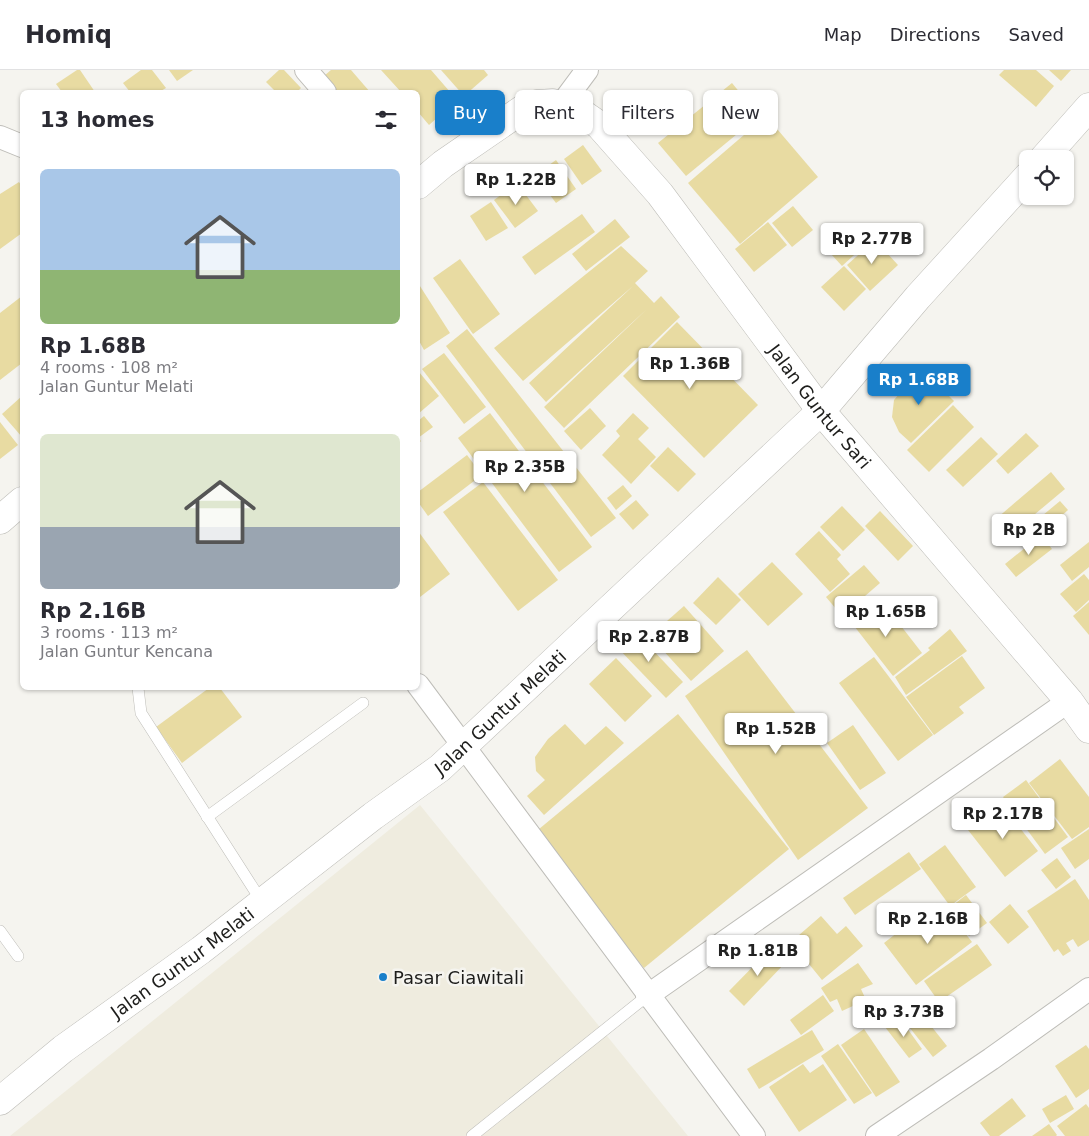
<!DOCTYPE html>
<html lang="en">
<head>
<meta charset="utf-8">
<style>
  body { margin:0; font-family:"DejaVu Sans",sans-serif; background:#f2f2f3; color:#2b2b33; height:100vh; display:flex; flex-direction:column; font-size:19px; white-space:nowrap }
  * { box-sizing:border-box; margin:0 }
  p { font-size:16px; color:#7c7c81 }
  .icon { flex:none; width:28px; height:28px; fill:none; stroke:currentColor; stroke-width:2; stroke-linecap:round; stroke-linejoin:round }
  .map { position:relative; flex:1; overflow:hidden }
  .side { position:absolute; left:20px; top:20px; width:400px; height:600px; display:flex; flex-direction:column; background:#fff; border-radius:8px; box-shadow:0 1px 4px #0004 }
  .side>* { flex:none }
  .banner { position:absolute; left:435px; top:20px; width:475px; height:45px; display:flex; gap:10px }
  .buttons { position:absolute; left:1019px; top:80px; display:grid; gap:10px }
  .buttons a { display:grid; place-items:center; width:55px; height:55px; border-radius:8px; background:#fff; box-shadow:0 1px 4px #0004; font-size:25px }
  .price { position:absolute; translate:-50% -42px; padding:0 11px; border-radius:5px; background:#fff; color:#222; font-size:16px; line-height:32px; filter:drop-shadow(0 1px 2px #0008) }
  .price::after { content:''; position:absolute; left:50%; top:30px; width:15px; height:11px; margin-left:-8px; background:inherit; clip-path:polygon(0 0,100% 0,50% 100%) }
  .price.active { background:#197fca; color:#fff }
  ul { padding:0; list-style:none }
  li { display:grid; align-content:center; gap:10px; height:265px; padding:0 20px }
  li span { display:grid; place-items:center; height:155px; border-radius:8px; color:#555 }
  li>.icon { margin-inline-start:auto }
  span .icon { width:90px; height:90px; fill:#fffc; stroke-width:1 }
  li b { font-size:21px }
  h2 { display:flex; justify-content:space-between; align-items:center; height:60px; padding:0 20px; font-size:21px }
  .tag { padding:0 18px; border-radius:8px; background:#fff; box-shadow:0 1px 4px #0004; font-size:18px; line-height:45px }
  .tag.active { background:#197fca; color:#fff }
  header { display:flex; align-items:center; gap:30px; box-sizing:border-box; height:70px; padding:0 25px; background:#fff; border-bottom:1px solid #e1e1e2 }
  header strong { font-size:24px }
  nav { display:flex; gap:28px; margin-inline-start:auto; font-size:18px }
  .map>svg:first-child { display:block }
  .built { fill:#efecdf }
  .building { fill:#e8dba2 }
  .lines { fill:none; stroke-linecap:round; stroke-linejoin:round }
  .lane-casing { stroke:#bebdb8; stroke-width:12 }
  .street-casing { stroke:#bebdb8; stroke-width:24 }
  .secondary-casing { stroke:#bebdb8; stroke-width:29 }
  .lane { stroke:#fff; stroke-width:11 }
  .street { stroke:#fff; stroke-width:22 }
  .secondary { stroke:#fff; stroke-width:28 }
  .poi-dot { fill:#197fca; stroke:#f5f4ef; stroke-width:2 }
  .labels { text-anchor:middle; dominant-baseline:central; stroke-width:5; stroke-linejoin:round; paint-order:stroke }
  .street-label { font-size:18px; fill:#1d1d1b; stroke:#f5f4ef }
  .poi-label { font-size:18px; fill:#1d1d1b; stroke:#f5f4ef; text-anchor:start }
</style>
</head>
<body>
<header>
<strong>Homiq</strong>
<nav><a>Map</a><a>Directions</a><a>Saved</a></nav>
</header>
<div class="map">
<svg width="1089" height="1066" viewBox="0 0 1089 1066">
  <rect width="100%" height="100%" fill="#f5f4ef"/>
  <path class="built" d="M 420,735 L 688,1066 L 10,1066 Z"/>
  <g class="building">
    <path d="M 77,0 L 80,0 L 95,22 L 62,22 L 56,14 Z"/>
    <path d="M 141,0 L 152,0 L 166,18 L 159,22 L 130,22 L 123,13 Z"/>
    <path d="M 169,0 L 193,0 L 177,11 Z"/>
    <path d="M 279,0 L 284,0 L 301,18 L 297,22 L 276,22 L 266,12 Z"/>
    <path d="M 331,0 L 351,0 L 370,22 L 326,22 L 317,12 Z"/>
    <path d="M 381,0 L 431,0 L 457,30 L 429,55 L 418,42 L 418,22 L 401,22 Z"/>
    <path d="M 441,0 L 484,0 L 488,5 L 464,26 Z"/>
    <path d="M 1004,0 L 1036,0 L 1054,16 L 1036,37 L 999,5 Z"/>
    <path d="M 1049,0 L 1071,0 L 1061,11 Z"/>
    <path d="M 732,13 L 759,46 L 686,106 L 658,73 Z"/>
    <path d="M 766,46 L 818,107 L 740,174 L 688,113 Z"/>
    <path d="M 583,75 L 602,101 L 582,115 L 564,89 Z"/>
    <path d="M 556,90 L 576,119 L 556,133 L 535,105 Z"/>
    <path d="M 19,112 L 22,117 L 22,163 L 0,179 L 0,124 Z"/>
    <path d="M 517,113 L 538,141 L 515,158 L 494,130 Z"/>
    <path d="M 491,132 L 508,158 L 486,171 L 470,146 Z"/>
    <path d="M 793,136 L 813,160 L 792,177 L 772,153 Z"/>
    <path d="M 582,144 L 595,162 L 535,205 L 522,187 Z"/>
    <path d="M 615,149 L 630,167 L 586,201 L 572,184 Z"/>
    <path d="M 768,152 L 787,175 L 754,202 L 735,179 Z"/>
    <path d="M 864,154 L 875,166 L 842,196 L 831,184 Z"/>
    <path d="M 875,170 L 898,195 L 870,221 L 847,195 Z"/>
    <path d="M 621,176 L 648,201 L 635,213 L 654,233 L 661,226 L 680,247 L 564,358 L 544,337 L 647,239 L 546,332 L 529,313 L 633,216 L 523,311 L 494,278 Z"/>
    <path d="M 460,189 L 500,244 L 473,264 L 433,208 Z"/>
    <path d="M 844,196 L 866,219 L 844,241 L 821,217 Z"/>
    <path d="M 418,213 L 450,263 L 424,280 L 418,269 Z"/>
    <path d="M 22,226 L 22,293 L 0,310 L 0,243 Z"/>
    <path d="M 677,252 L 758,335 L 704,388 L 623,306 Z"/>
    <path d="M 467,259 L 616,448 L 591,467 L 446,276 Z"/>
    <path d="M 444,283 L 486,337 L 464,354 L 422,299 Z"/>
    <path d="M 921,298 L 954,331 L 911,373 L 899,362 L 892,347 L 894,330 Z"/>
    <path d="M 419,302 L 439,326 L 418,344 L 418,304 Z"/>
    <path d="M 22,326 L 22,367 L 2,344 Z"/>
    <path d="M 953,335 L 974,357 L 929,402 L 907,380 Z"/>
    <path d="M 590,338 L 606,356 L 581,380 L 564,361 Z"/>
    <path d="M 490,343 L 592,477 L 559,502 L 458,368 Z"/>
    <path d="M 633,343 L 649,358 L 638,369 L 656,387 L 631,414 L 602,385 L 620,366 L 616,361 Z"/>
    <path d="M 424,346 L 433,357 L 418,368 L 421,371 L 418,374 L 418,351 Z"/>
    <path d="M 0,352 L 18,375 L 0,389 Z"/>
    <path d="M 1026,363 L 1039,376 L 1008,404 L 996,391 Z"/>
    <path d="M 981,367 L 998,384 L 963,417 L 946,400 Z"/>
    <path d="M 668,377 L 696,404 L 678,422 L 650,396 Z"/>
    <path d="M 467,385 L 482,405 L 428,446 L 418,432 L 418,422 Z"/>
    <path d="M 1051,402 L 1065,419 L 1010,465 L 997,448 Z"/>
    <path d="M 483,412 L 558,510 L 518,541 L 443,442 Z"/>
    <path d="M 623,415 L 632,426 L 616,440 L 607,428 Z"/>
    <path d="M 636,430 L 649,445 L 633,460 L 619,444 Z"/>
    <path d="M 1060,431 L 1068,440 L 1046,460 L 1037,450 Z"/>
    <path d="M 842,436 L 865,460 L 843,481 L 820,457 Z"/>
    <path d="M 880,441 L 913,476 L 898,491 L 865,456 Z"/>
    <path d="M 418,461 L 450,504 L 420,527 L 418,524 Z"/>
    <path d="M 819,461 L 841,485 L 837,489 L 850,504 L 830,522 L 795,484 Z"/>
    <path d="M 1041,465 L 1052,479 L 1016,507 L 1005,494 Z"/>
    <path d="M 1089,472 L 1089,497 L 1072,511 L 1060,495 Z"/>
    <path d="M 772,492 L 803,524 L 768,556 L 738,524 Z"/>
    <path d="M 864,495 L 880,513 L 842,546 L 826,527 Z"/>
    <path d="M 1084,504 L 1089,510 L 1089,530 L 1076,542 L 1060,524 Z"/>
    <path d="M 718,507 L 741,530 L 716,555 L 693,533 Z"/>
    <path d="M 880,529 L 922,583 L 893,606 L 851,552 Z"/>
    <path d="M 1089,532 L 1089,565 L 1073,546 Z"/>
    <path d="M 684,536 L 724,581 L 691,611 L 650,566 Z"/>
    <path d="M 632,558 L 683,612 L 666,628 L 615,575 Z"/>
    <path d="M 950,559 L 967,581 L 906,625 L 895,607 L 930,580 L 928,578 Z"/>
    <path d="M 747,580 L 868,738 L 798,790 L 685,626 Z"/>
    <path d="M 962,586 L 985,618 L 959,637 L 964,643 L 934,665 L 906,627 Z"/>
    <path d="M 874,587 L 933,665 L 898,691 L 839,613 Z"/>
    <path d="M 616,588 L 652,626 L 625,652 L 589,614 Z"/>
    <path d="M 209,618 L 220,618 L 242,647 L 182,693 L 156,657 Z"/>
    <path d="M 678,644 L 789,779 L 644,898 L 533,764 Z"/>
    <path d="M 565,654 L 585,675 L 606,656 L 624,673 L 544,745 L 527,726 L 545,710 L 536,701 L 535,687 L 548,669 Z"/>
    <path d="M 853,655 L 886,703 L 860,720 L 827,673 Z"/>
    <path d="M 1060,689 L 1089,727 L 1089,757 L 1072,769 L 1029,713 Z"/>
    <path d="M 1026,710 L 1068,767 L 1045,784 L 1003,727 Z"/>
    <path d="M 1001,734 L 1038,781 L 1005,807 L 968,760 Z"/>
    <path d="M 1089,759 L 1089,789 L 1075,799 L 1061,778 Z"/>
    <path d="M 945,775 L 976,817 L 950,836 L 919,794 Z"/>
    <path d="M 909,782 L 921,799 L 855,845 L 843,828 Z"/>
    <path d="M 1057,788 L 1071,807 L 1056,819 L 1041,800 Z"/>
    <path d="M 1075,809 L 1089,830 L 1089,870 L 1078,877 L 1073,869 L 1066,873 L 1071,881 L 1063,886 L 1058,879 L 1054,882 L 1027,841 Z"/>
    <path d="M 966,825 L 987,853 L 969,866 L 948,839 Z"/>
    <path d="M 1010,834 L 1029,857 L 1008,874 L 989,852 Z"/>
    <path d="M 945,837 L 972,872 L 916,915 L 884,873 L 916,848 L 921,855 Z"/>
    <path d="M 821,846 L 837,864 L 846,856 L 863,876 L 822,910 L 791,872 Z"/>
    <path d="M 977,874 L 992,895 L 939,932 L 924,911 Z"/>
    <path d="M 772,877 L 786,892 L 744,936 L 729,921 Z"/>
    <path d="M 858,893 L 873,914 L 861,919 L 866,930 L 842,941 L 837,929 L 830,932 L 821,918 Z"/>
    <path d="M 823,925 L 834,941 L 801,965 L 790,950 Z"/>
    <path d="M 912,932 L 947,976 L 933,987 L 898,943 Z"/>
    <path d="M 899,947 L 922,979 L 909,988 L 885,957 Z"/>
    <path d="M 864,959 L 900,1012 L 876,1027 L 841,975 Z"/>
    <path d="M 812,960 L 824,980 L 759,1019 L 747,999 Z"/>
    <path d="M 838,974 L 872,1023 L 854,1034 L 821,986 Z"/>
    <path d="M 1086,975 L 1089,979 L 1089,1019 L 1076,1028 L 1055,996 Z"/>
    <path d="M 803,994 L 810,1003 L 823,994 L 847,1030 L 799,1062 L 769,1017 Z"/>
    <path d="M 1066,1025 L 1074,1039 L 1050,1053 L 1042,1039 Z"/>
    <path d="M 1012,1028 L 1026,1046 L 999,1066 L 990,1066 L 980,1053 Z"/>
    <path d="M 1086,1034 L 1089,1038 L 1089,1066 L 1065,1066 L 1057,1056 Z"/>
    <path d="M 1049,1054 L 1057,1065 L 1056,1066 L 1032,1066 Z"/>
  </g>
  <g class="lines">
    <defs>
      <g id="lane">
        <path d="M 138,618 L 141,643 L 262,832"/>
        <path d="M 207,747 L 363,633"/>
        <path d="M 0,861 L 18,886"/>
        <path d="M 472,1066 L 647,926"/>
      </g>
      <g id="street">
        <path d="M 306,0 L 325,22"/>
        <path d="M 561,35 L 587,0"/>
        <path d="M 0,67 L 22,76"/>
        <path d="M 418,615 L 754,1066"/>
        <path d="M 647,926 L 1069,631"/>
        <path d="M 877,1066 L 991,989 L 1089,919"/>
      </g>
      <g id="secondary">
        <path d="M 1043,89 L 1089,37"/>
        <path id="s1" d="M 418,115 L 443,94 L 523,39 L 537,34 L 553,33 L 580,42 L 599,55 L 660,124 L 821,341 L 1069,631 L 1089,659"/>
        <path d="M 0,450 L 22,431"/>
        <path id="s2" d="M 0,1031 L 63,979 L 201,880 L 373,746 L 440,698 L 821,341 L 918,227 L 1028,106"/>
      </g>
    </defs>
    <use href="#lane" class="lane-casing"/>
    <use href="#street" class="street-casing"/>
    <use href="#secondary" class="secondary-casing"/>
    <use href="#lane" class="lane"/>
    <use href="#street" class="street"/>
    <use href="#secondary" class="secondary"/>
  </g>
  <circle class="poi-dot" cx="383" cy="907" r="5"/>
  <g class="labels">
    <g class="street-label">
      <text stroke="none"><textPath href="#s1" startOffset="570">Jalan Guntur Sari</textPath></text>
      <text stroke="none"><textPath href="#s2" startOffset="634">Jalan Guntur Melati</textPath></text>
      <text stroke="none"><textPath href="#s2" startOffset="229">Jalan Guntur Melati</textPath></text>
    </g>
    <g class="poi-label">
      <text x="393" y="907">Pasar Ciawitali</text>
    </g>
  </g>
</svg>
<div class="buttons">
<a><svg class="icon" aria-label="locate" viewBox="0 0 24 24"><circle cx="12" cy="12" r="6"/><path d="M12 2v4M12 18v4M2 12h4M18 12h4"/></svg></a>
</div>
<b class="price" style="left:516px;top:136px">Rp 1.22B</b>
<b class="price" style="left:872px;top:195px">Rp 2.77B</b>
<b class="price" style="left:690px;top:320px">Rp 1.36B</b>
<b class="price active" style="left:919px;top:336px">Rp 1.68B</b>
<b class="price" style="left:525px;top:423px">Rp 2.35B</b>
<b class="price" style="left:1029px;top:486px">Rp 2B</b>
<b class="price" style="left:886px;top:568px">Rp 1.65B</b>
<b class="price" style="left:649px;top:593px">Rp 2.87B</b>
<b class="price" style="left:776px;top:685px">Rp 1.52B</b>
<b class="price" style="left:1003px;top:770px">Rp 2.17B</b>
<b class="price" style="left:928px;top:875px">Rp 2.16B</b>
<b class="price" style="left:758px;top:907px">Rp 1.81B</b>
<b class="price" style="left:904px;top:968px">Rp 3.73B</b>
<div class="banner">
<a class="tag active">Buy</a>
<a class="tag">Rent</a>
<a class="tag">Filters</a>
<a class="tag">New</a>
</div>
<section class="side">
<h2>13 homes<svg class="icon" aria-label="filters" viewBox="0 0 24 24"><path d="M4 7h16M4 17h16"/><circle cx="9" cy="7" r="2"/><circle cx="15" cy="17" r="2"/></svg></h2>
<ul>
<li><span style="background:linear-gradient(#a9c7e8 65%,#8fb573 0)"><svg class="icon" aria-label="home" viewBox="0 0 24 24"><path d="M3 11l9-7 9 7M6 9v11h12V9"/></svg></span><div><b>Rp 1.68B</b><p>4 rooms · 108 m²</p><p>Jalan Guntur Melati</p></div></li>
<li><span style="background:linear-gradient(#dfe7d0 60%,#9aa5b1 0)"><svg class="icon" aria-label="home" viewBox="0 0 24 24"><path d="M3 11l9-7 9 7M6 9v11h12V9"/></svg></span><div><b>Rp 2.16B</b><p>3 rooms · 113 m²</p><p>Jalan Guntur Kencana</p></div></li>
</ul>
</section>
</div>
</body>
</html>
